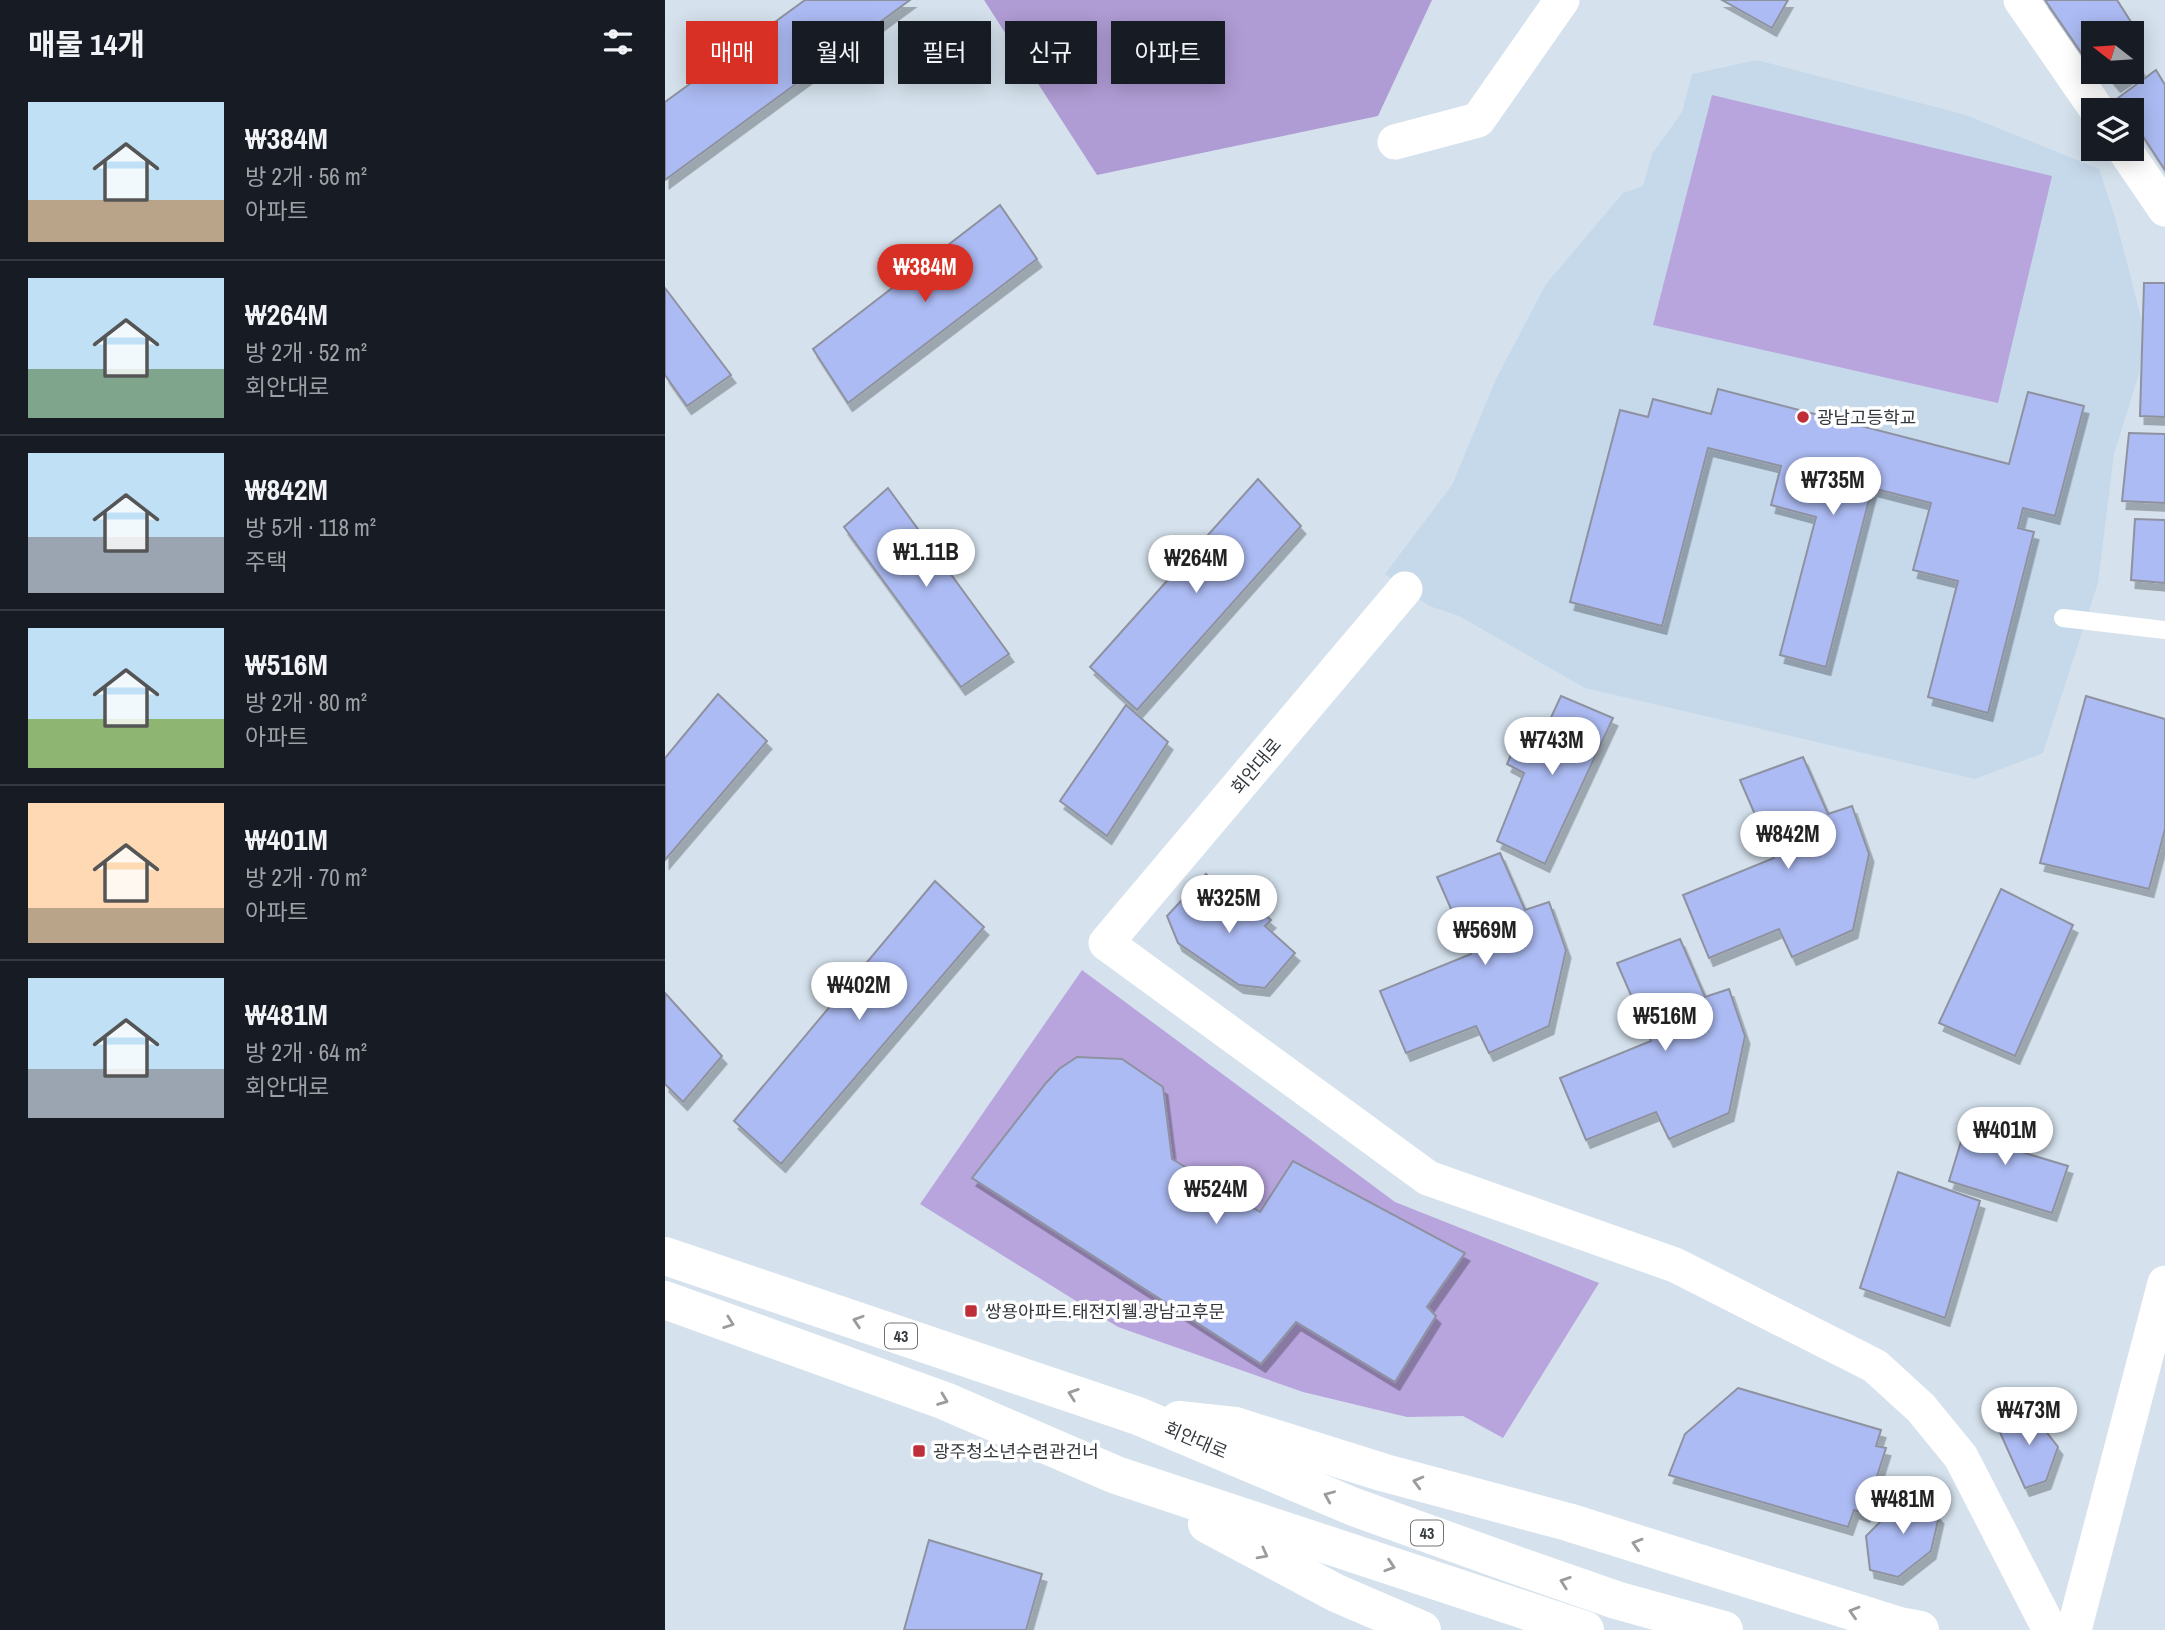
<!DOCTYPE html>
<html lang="ko">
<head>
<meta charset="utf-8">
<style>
  body { margin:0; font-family:"Archivo Narrow","Noto Sans KR",sans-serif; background:#242831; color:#f1f3f6; height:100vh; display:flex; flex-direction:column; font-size:26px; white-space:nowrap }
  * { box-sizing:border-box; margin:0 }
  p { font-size:23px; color:#9ea1a6 }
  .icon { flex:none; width:38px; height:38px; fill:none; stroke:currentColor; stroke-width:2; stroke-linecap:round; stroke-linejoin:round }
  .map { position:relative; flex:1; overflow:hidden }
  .sheet { display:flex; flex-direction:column; background:#171b24; width:665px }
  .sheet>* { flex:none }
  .hud { position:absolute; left:21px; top:21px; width:665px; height:63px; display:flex; gap:14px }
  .needle { width:46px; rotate:287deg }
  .buttons { position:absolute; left:1416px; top:21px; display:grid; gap:14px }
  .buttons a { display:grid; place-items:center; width:63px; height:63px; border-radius:0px; background:#171b24; box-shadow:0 4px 18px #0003; font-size:35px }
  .price { position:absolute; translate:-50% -60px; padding:0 16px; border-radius:24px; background:#fff; color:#222; font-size:23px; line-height:46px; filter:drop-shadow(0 2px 4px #0008) }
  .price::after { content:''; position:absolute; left:50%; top:42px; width:21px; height:16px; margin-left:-10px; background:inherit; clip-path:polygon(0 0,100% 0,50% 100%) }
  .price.current { background:#d93025; color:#fff }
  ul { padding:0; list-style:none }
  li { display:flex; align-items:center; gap:21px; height:175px; padding:0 28px }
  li+li { border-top:2px solid #363941 }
  li span { display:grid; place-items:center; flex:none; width:196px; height:140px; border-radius:0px; color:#555 }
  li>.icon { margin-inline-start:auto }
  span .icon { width:84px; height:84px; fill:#fffc; stroke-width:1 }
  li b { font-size:30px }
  h2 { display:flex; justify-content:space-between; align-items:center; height:84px; padding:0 28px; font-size:30px }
  .pill { padding:0 24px; border-radius:0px; background:#171b24; box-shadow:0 4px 18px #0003; font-size:24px; line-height:63px }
  .pill.current { background:#d93025; color:#fff }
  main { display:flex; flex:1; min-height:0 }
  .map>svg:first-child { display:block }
  .built { fill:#c6d9ea }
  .green { fill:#b8a5dd }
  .forest { fill:#af9cd4 }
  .building { fill:#acbbf3; stroke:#8e92a0; stroke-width:2; filter:url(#shadow) }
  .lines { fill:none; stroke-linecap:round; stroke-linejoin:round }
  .lane { stroke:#fff; stroke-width:18 }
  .street { stroke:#fff; stroke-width:35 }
  .highway { stroke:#fff; stroke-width:38 }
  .oneway { stroke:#9a9c9e }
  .poi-dot { fill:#bf2f39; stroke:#fff; stroke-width:2.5 }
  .labels { text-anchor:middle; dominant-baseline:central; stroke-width:7; stroke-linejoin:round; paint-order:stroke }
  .shield { fill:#fff; stroke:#717477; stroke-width:2 }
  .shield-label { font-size:16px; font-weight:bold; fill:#34393d }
  .poi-label { font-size:18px; fill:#34393d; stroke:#fff; text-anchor:start }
  .street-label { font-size:18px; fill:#34393d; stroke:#fff }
</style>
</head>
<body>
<main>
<section class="sheet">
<h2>매물 14개<svg class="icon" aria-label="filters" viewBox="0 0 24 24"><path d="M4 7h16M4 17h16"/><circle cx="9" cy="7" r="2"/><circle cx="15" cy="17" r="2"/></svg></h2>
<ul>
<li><span style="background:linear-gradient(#bfe0f5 70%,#b9a48a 0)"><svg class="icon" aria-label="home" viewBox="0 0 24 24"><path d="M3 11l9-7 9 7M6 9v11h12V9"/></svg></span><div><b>₩384M</b><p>방 2개 · 56 m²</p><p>아파트</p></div></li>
<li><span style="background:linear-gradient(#bfe0f5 65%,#7fa58c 0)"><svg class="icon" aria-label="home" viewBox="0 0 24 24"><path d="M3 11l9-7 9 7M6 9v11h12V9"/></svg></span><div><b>₩264M</b><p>방 2개 · 52 m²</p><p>회안대로</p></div></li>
<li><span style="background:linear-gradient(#bfe0f5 60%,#9aa5b1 0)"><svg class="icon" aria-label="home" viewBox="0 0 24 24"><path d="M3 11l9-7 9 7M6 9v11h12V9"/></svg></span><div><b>₩842M</b><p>방 5개 · 118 m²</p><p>주택</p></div></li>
<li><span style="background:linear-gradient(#bfe0f5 65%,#8fb573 0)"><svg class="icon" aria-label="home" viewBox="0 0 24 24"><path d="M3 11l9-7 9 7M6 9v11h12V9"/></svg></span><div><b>₩516M</b><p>방 2개 · 80 m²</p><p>아파트</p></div></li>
<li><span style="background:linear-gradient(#ffd9b3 75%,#b9a48a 0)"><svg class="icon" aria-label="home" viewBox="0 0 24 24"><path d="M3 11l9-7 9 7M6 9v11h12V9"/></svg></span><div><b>₩401M</b><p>방 2개 · 70 m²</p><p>아파트</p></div></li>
<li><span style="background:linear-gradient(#bfe0f5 65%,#9aa5b1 0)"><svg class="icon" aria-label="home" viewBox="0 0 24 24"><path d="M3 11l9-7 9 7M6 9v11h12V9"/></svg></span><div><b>₩481M</b><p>방 2개 · 64 m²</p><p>회안대로</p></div></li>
</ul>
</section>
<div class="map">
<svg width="1500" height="1630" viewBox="0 0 1500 1630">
  <defs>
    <filter id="shadow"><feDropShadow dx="4.5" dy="8" stdDeviation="0" flood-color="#0004"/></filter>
  </defs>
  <rect width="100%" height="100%" fill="#d5e2ed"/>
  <path class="built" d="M 1092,60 L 1301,115 L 1434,169 L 1450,217 L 1479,328 L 1474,374 L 1449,454 L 1433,583 L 1378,753 L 1310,779 L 920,688 L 794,616 L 764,606 L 720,574 L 787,485 L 831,379 L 881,284 L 958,193 L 978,186 L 987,154 L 1017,112 L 1027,74 Z"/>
  <g class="green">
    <path d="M 1047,95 L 1387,176 L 1333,403 L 988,325 Z"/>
    <path d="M 417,970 L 730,1202 L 934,1283 L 838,1438 L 798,1416 L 742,1417 L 638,1392 L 453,1327 L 255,1204 Z"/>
  </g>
  <path class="forest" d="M 319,0 L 767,0 L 713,116 L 432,175 Z"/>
  <g class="building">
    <path d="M 140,0 L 245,0 L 0,180 L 0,102 Z"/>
    <path d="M 1057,0 L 1123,0 L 1107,28 Z"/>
    <path d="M 1380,0 L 1452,0 L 1473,33 L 1466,37 L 1466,33 L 1428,33 L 1428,61 L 1424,64 Z"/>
    <path d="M 1466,52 L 1475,68 L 1451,84 L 1441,72 L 1466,72 Z"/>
    <path d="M 1491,70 L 1500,85 L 1500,170 L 1466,118 L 1466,110 L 1461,110 L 1453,98 Z"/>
    <path d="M 335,205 L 372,259 L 183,403 L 148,349 Z"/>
    <path d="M 1479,283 L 1500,283 L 1500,417 L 1475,416 Z"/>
    <path d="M 0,288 L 66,375 L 22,406 L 0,375 Z"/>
    <path d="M 1053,389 L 1344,464 L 1363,392 L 1419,406 L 1390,516 L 1358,508 L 1353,528 L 1369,532 L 1323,713 L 1263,697 L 1293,581 L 1248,570 L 1266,503 L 1207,488 L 1161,667 L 1115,655 L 1151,517 L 1106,505 L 1116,466 L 1043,448 L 997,626 L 905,602 L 955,410 L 983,417 L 988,399 L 1046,414 Z"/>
    <path d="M 1464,433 L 1500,434 L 1500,503 L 1457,501 Z"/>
    <path d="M 593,479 L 636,526 L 472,710 L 425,667 Z"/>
    <path d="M 223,488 L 344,654 L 296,687 L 179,527 Z"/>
    <path d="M 1470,519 L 1500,520 L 1500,583 L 1466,580 Z"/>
    <path d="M 53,694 L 102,741 L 0,860 L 0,758 Z"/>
    <path d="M 896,696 L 948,718 L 880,864 L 832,841 L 859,773 L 842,764 L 855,734 L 875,741 Z"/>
    <path d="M 1421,696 L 1500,719 L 1500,829 L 1484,889 L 1375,863 Z"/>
    <path d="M 461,705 L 503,742 L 442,836 L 395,801 Z"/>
    <path d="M 1138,757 L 1163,814 L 1187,806 L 1204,854 L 1188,930 L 1127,957 L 1114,929 L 1044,958 L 1018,895 L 1109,858 L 1075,780 Z"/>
    <path d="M 835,853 L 860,910 L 884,902 L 901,950 L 884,1026 L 824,1053 L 811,1026 L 741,1053 L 715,991 L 806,954 L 772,877 Z"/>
    <path d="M 541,874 L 579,907 L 583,901 L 606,920 L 600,926 L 630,953 L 600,988 L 574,985 L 513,943 L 502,916 Z"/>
    <path d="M 270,881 L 319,927 L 116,1164 L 69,1121 Z"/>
    <path d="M 1336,889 L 1408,925 L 1350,1056 L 1274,1023 Z"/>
    <path d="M 1015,939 L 1040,997 L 1064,989 L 1080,1036 L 1064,1113 L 1004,1139 L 991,1112 L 921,1140 L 895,1078 L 986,1041 L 952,963 Z"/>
    <path d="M 0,993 L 57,1056 L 18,1102 L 0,1084 Z"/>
    <path d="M 412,1057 L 457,1059 L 498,1087 L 507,1159 L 595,1212 L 628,1161 L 800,1253 L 762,1307 L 771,1316 L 730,1382 L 631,1322 L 596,1364 L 307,1178 L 381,1083 L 394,1069 Z"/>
    <path d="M 1305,1112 L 1342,1119 L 1333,1145 L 1403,1166 L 1387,1213 L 1284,1181 Z"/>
    <path d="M 1233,1172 L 1315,1201 L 1280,1318 L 1195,1288 Z"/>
    <path d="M 1073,1388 L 1216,1430 L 1211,1446 L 1221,1448 L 1200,1514 L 1189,1510 L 1183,1527 L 1004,1475 L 1020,1434 Z"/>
    <path d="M 1362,1407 L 1393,1447 L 1381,1481 L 1360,1488 L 1332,1426 Z"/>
    <path d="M 1249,1488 L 1274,1516 L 1266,1551 L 1233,1577 L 1205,1570 L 1201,1536 Z"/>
    <path d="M 264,1540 L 377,1574 L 361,1630 L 239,1630 Z"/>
  </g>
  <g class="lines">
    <path class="lane" d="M 1398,618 L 1500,630"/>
    <g class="street">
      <path d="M 1356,0 L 1432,110"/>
      <path d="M 730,142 L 813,120 L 897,0"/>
      <path d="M 1459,149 L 1500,209"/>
      <path d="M 740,589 L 441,943 L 763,1178 L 1010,1265 L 1210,1366 L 1256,1408 L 1296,1457 L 1385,1630"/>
      <path d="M 1409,1630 L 1500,1283"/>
    </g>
    <g class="highway">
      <path d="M 0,1256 L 473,1416 L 689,1507 L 845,1563 L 951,1600 L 1059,1630"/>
      <path d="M 0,1300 L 280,1401 L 451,1475 L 920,1630"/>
      <path d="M 514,1420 L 570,1426 L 720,1473 L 903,1522 L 1234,1626 L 1255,1630"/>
      <path d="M 542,1524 L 671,1593 L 757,1630"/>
    </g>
  </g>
  <defs><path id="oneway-chevron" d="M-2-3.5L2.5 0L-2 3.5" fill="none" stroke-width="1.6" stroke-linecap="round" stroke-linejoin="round" transform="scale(1.75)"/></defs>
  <g class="oneway">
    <use href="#oneway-chevron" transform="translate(193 1321) rotate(-162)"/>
    <use href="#oneway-chevron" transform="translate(64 1323) rotate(20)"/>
    <use href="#oneway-chevron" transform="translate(408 1394) rotate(-161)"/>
    <use href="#oneway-chevron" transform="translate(278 1400) rotate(21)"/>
    <use href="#oneway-chevron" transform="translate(753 1482) rotate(-165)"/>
    <use href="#oneway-chevron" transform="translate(664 1496) rotate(-157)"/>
    <use href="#oneway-chevron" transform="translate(972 1544) rotate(-163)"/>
    <use href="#oneway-chevron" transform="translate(598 1554) rotate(28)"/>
    <use href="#oneway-chevron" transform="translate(725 1566) rotate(18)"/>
    <use href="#oneway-chevron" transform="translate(900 1582) rotate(-161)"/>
    <use href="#oneway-chevron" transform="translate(1189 1612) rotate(-163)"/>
  </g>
  <g class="poi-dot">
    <circle cx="1138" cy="417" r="7"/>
    <rect x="299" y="1304" width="14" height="14" rx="3.5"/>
    <rect x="247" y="1444" width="14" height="14" rx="3.5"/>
  </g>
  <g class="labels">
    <g class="shield">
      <rect x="220" y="1323.5" width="32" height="25" rx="5"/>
      <rect x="746" y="1520.5" width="32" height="25" rx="5"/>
    </g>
    <g class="shield-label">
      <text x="236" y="1336">43</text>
      <text x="762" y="1533">43</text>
    </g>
    <g class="poi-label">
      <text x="1152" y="417">광남고등학교</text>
      <text x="320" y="1311">쌍용아파트.태전지웰.광남고후문</text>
      <text x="268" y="1451">광주청소년수련관건너</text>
    </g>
    <g class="street-label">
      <text transform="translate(591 766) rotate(-50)">회안대로</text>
      <text transform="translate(531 1440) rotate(23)">회안대로</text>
    </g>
  </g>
</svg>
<div class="buttons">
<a><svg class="needle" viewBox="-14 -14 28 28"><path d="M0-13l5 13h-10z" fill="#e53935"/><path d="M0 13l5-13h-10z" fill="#9ea1a6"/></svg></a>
<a><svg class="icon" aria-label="layers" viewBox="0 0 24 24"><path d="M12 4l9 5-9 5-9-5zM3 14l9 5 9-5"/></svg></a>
</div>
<b class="price current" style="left:260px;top:304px">₩384M</b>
<b class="price" style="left:1168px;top:517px">₩735M</b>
<b class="price" style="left:261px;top:589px">₩1.11B</b>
<b class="price" style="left:531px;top:595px">₩264M</b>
<b class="price" style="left:887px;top:777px">₩743M</b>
<b class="price" style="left:1123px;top:871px">₩842M</b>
<b class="price" style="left:564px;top:935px">₩325M</b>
<b class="price" style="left:820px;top:967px">₩569M</b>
<b class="price" style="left:194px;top:1022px">₩402M</b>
<b class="price" style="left:1000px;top:1053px">₩516M</b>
<b class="price" style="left:1340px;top:1167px">₩401M</b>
<b class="price" style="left:551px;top:1226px">₩524M</b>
<b class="price" style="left:1364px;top:1447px">₩473M</b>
<b class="price" style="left:1238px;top:1536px">₩481M</b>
<div class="hud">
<a class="pill current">매매</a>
<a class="pill">월세</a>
<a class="pill">필터</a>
<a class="pill">신규</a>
<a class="pill">아파트</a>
</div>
</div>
</main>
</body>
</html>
